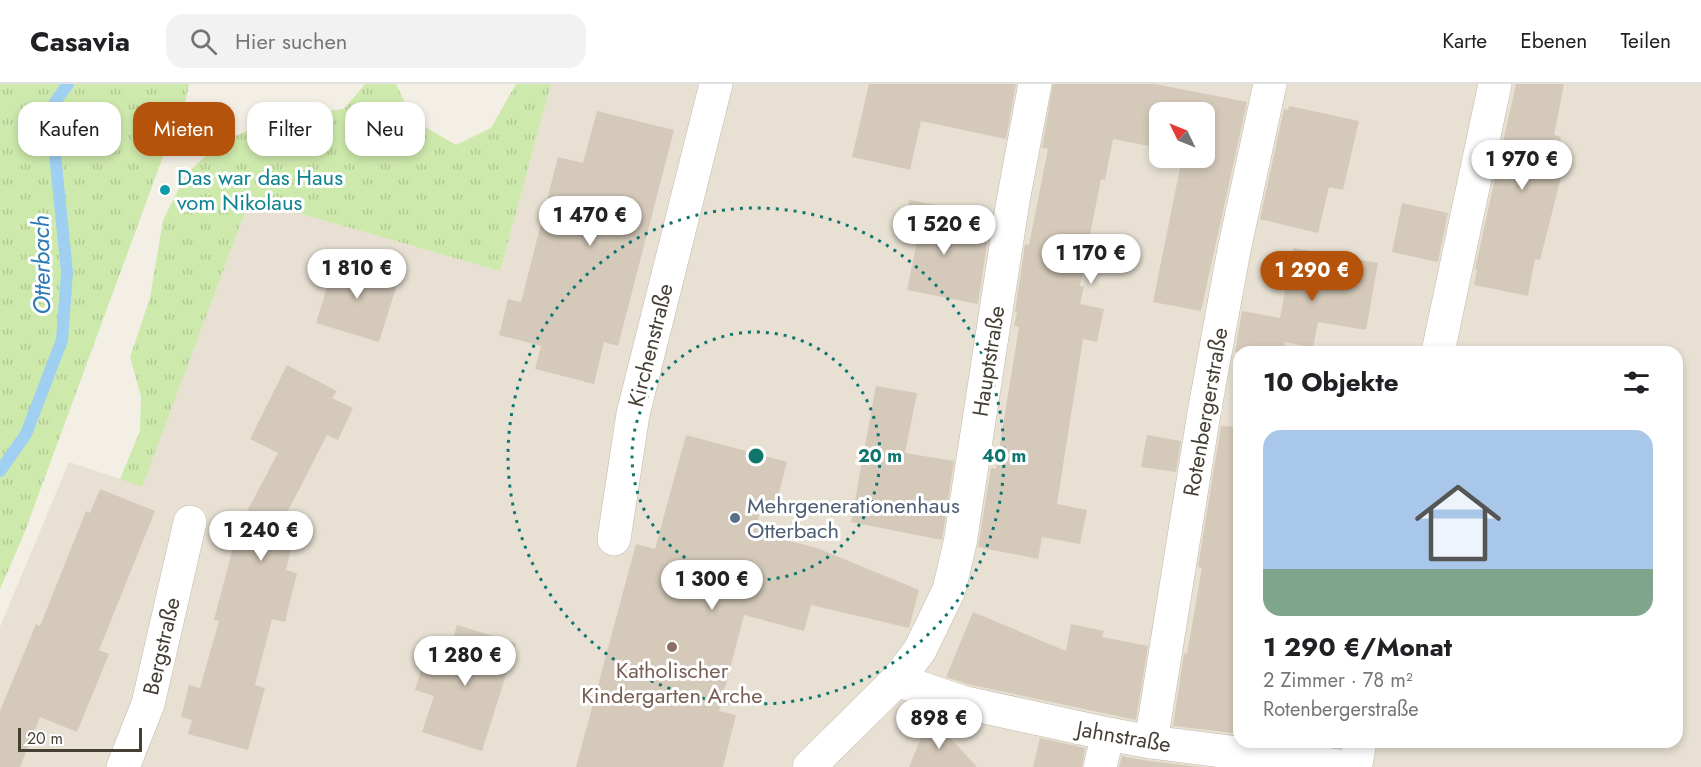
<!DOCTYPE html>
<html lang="de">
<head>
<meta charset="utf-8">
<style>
  body { margin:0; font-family:Jost,sans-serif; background:#f2f2f2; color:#202124; height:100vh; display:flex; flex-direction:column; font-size:22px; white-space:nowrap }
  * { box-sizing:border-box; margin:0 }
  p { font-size:20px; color:#757577 }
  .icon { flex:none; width:33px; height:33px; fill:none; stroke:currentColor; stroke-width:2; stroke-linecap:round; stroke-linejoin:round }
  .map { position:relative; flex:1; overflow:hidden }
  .sheet { position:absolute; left:1233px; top:262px; width:450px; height:402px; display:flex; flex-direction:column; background:#fff; border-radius:18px; box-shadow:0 3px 9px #0003 }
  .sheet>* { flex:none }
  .banner { position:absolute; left:18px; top:18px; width:570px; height:54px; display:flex; gap:12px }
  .needle { width:39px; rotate:313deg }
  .tools { position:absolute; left:1149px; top:18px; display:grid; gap:12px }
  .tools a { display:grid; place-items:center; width:66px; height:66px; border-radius:12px; background:#fff; box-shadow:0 3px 9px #0003; font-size:30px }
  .scale { position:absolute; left:18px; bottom:15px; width:124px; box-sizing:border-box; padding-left:6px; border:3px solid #453f34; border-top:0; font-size:16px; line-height:21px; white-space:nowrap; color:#453f34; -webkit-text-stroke:4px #fff; paint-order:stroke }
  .price { position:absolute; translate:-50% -51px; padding:0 14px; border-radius:21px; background:#fff; color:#222; font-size:20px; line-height:39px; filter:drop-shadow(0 2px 3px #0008) }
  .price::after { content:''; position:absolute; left:50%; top:36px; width:18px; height:14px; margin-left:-9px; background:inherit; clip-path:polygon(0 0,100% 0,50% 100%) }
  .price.on { background:#b45309; color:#fff }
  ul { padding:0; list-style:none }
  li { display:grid; align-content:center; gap:12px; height:318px; padding:0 30px }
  li span { display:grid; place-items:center; height:186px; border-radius:18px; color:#555 }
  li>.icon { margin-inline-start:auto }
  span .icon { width:108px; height:108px; fill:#fffc; stroke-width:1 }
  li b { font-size:26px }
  h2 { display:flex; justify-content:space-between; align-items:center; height:72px; padding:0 30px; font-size:26px }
  .tag { padding:0 21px; border-radius:18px; background:#fff; box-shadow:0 3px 9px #0003; font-size:21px; line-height:54px }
  .tag.on { background:#b45309; color:#fff }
  header { display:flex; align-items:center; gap:36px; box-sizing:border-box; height:84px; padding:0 30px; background:#fff; border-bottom:2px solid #e0e0e0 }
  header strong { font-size:28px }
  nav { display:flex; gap:33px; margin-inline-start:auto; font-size:21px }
  .search { width:420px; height:54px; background:#f2f2f2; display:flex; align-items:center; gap:15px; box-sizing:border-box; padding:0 21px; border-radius:18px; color:#757577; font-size:22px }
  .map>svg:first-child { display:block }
  .residential { fill:#e7e0d3; fill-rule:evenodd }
  .grass { fill:url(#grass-tufts) }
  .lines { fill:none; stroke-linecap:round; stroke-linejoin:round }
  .stream { stroke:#9fd0f2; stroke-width:12 }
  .building { fill:#d5caba }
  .street-casing { stroke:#c1b9aa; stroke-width:34 }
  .street { stroke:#fff; stroke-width:33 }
  .ring { fill:none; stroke:#0f766e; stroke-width:3; stroke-dasharray:3 6 }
  .culture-dot { fill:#0f9aa8; stroke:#fff; stroke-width:2 }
  .service-dot { fill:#5c6f8a; stroke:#fff; stroke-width:2 }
  .education-dot { fill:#8d6e63; stroke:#fff; stroke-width:2 }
  .labels { text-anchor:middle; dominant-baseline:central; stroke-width:6; stroke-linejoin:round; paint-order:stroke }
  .culture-label { font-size:22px; fill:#0d838f; stroke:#fff; text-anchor:start }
  .street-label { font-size:22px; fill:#453f34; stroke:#fff }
  .service-label { font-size:22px; fill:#4e5e75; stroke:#fff; text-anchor:start }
  .education-label { font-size:22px; fill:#785e54; stroke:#fff }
  .water-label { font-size:24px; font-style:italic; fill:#2b7bb4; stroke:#fff }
  .centre { fill:#0f766e; stroke:#fff; stroke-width:3 }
  .ring-label { font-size:18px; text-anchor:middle; font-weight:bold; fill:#0f766e; stroke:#fff; stroke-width:6; stroke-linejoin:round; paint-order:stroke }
</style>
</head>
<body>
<header>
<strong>Casavia</strong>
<div class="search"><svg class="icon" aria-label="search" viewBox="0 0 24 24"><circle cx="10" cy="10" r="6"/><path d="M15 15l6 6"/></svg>Hier suchen</div>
<nav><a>Karte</a><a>Ebenen</a><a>Teilen</a></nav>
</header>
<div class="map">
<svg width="1701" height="683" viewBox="0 0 1701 683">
  <defs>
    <pattern id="grass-tufts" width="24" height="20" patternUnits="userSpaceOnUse" patternTransform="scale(1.5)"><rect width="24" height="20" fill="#cee9ac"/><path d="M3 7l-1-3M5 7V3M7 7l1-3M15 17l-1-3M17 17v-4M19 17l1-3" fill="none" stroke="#b2c995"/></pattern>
  </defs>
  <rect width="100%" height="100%" fill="#f3efe5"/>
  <path class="residential" d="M 551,0 L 1701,0 L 1701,683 L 0,683 L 0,543 L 69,378 L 142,402 L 250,115 L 500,187 ZM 1160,28 L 1204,28 L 1204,74 L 1160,74 ZM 1239,268 L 1677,268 L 1677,658 L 1239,658 Z"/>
  <g class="grass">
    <path d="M 0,0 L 189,0 L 183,30 L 164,70 L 24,450 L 0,505 Z"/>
    <path d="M 365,0 L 396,0 L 403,15 L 420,40 L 456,61 L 491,44 L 516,0 L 551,0 L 500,187 L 250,115 L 142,403 L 120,395 L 140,347 L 141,313 L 130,273 L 150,214 L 163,136 L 187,89 L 221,58 L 280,33 L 344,25 Z"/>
  </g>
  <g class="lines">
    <path class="stream" d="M 0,387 L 26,350 L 62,256 L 67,188 L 53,51 L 55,18 L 68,0"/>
  </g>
  <g class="building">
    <path d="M 869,0 L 1016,0 L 1006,55 L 921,37 L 910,86 L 852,73 Z"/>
    <path d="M 1053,0 L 1155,0 L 1247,18 L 1201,227 L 1153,218 L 1182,74 L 1204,74 L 1204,28 L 1160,28 L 1160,64 L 1113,55 L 1105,96 L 1101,95 L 1080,202 L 1084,202 L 1080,220 L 1104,225 L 1097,258 L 1083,255 L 1057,420 L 1087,426 L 1080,460 L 1042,453 L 1038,475 L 978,463 L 991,384 L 996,385 L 1006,323 L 1019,243 L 1014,242 L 1017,228 L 1015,228 L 1025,160 L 1029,161 L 1048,65 L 1042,64 Z"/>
    <path d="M 1516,0 L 1564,0 L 1554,51 L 1561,53 L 1554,84 L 1563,86 L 1540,176 L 1535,175 L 1528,212 L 1474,201 L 1477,185 L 1475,185 Z"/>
    <path d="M 1289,22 L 1359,37 L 1343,106 L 1329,103 L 1318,149 L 1260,135 L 1284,25 L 1288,26 Z"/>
    <path d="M 597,27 L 674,46 L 618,262 L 604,258 L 594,300 L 535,285 L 541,262 L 499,251 L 508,215 L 521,218 L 558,73 L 583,79 Z"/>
    <path d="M 909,116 L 946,123 L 942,144 L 988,153 L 978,220 L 907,206 L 917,157 L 902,153 Z"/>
    <path d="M 1402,119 L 1448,129 L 1438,178 L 1392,168 Z"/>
    <path d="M 1293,164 L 1378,179 L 1366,246 L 1318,238 L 1313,264 L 1285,258 L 1284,268 L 1235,268 L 1242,227 L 1280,234 Z"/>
    <path d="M 336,174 L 399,194 L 379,258 L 316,239 Z"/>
    <path d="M 287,281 L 337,307 L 332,314 L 353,324 L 338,356 L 327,351 L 271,460 L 291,465 L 286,486 L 297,489 L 285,538 L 272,535 L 255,601 L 265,604 L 248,666 L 188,650 L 192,636 L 181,633 L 189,601 L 200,604 L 219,537 L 214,536 L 238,444 L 278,369 L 250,355 Z"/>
    <path d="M 876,302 L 917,309 L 905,369 L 954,377 L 942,456 L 851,438 Z"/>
    <path d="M 1221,342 L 1239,343 L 1239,614 L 1233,649 L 1173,642 L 1184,569 L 1187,570 L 1202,484 L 1198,483 Z"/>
    <path d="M 686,351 L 787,378 L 775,423 L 762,421 L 757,439 L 769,444 L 767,451 L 817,464 L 919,506 L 909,544 L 811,521 L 804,547 L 744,531 L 719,627 L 736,631 L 723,683 L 576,683 L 636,460 L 655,465 Z"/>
    <path d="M 1147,351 L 1181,357 L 1176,388 L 1141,383 Z"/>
    <path d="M 100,405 L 155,427 L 99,566 L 109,570 L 77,648 L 40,633 L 20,683 L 0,683 L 0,627 L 36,540 L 40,542 L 86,427 L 90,429 Z"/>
    <path d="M 973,528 L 1066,567 L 1071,540 L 1104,547 L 1102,553 L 1148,562 L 1136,636 L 967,600 L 946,593 Z"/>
    <path d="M 457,541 L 516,559 L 482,667 L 422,648 L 434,612 L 415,606 L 427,568 L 447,574 Z"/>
    <path d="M 930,632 L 977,683 L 909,683 Z"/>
    <path d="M 1040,654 L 1085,664 L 1082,683 L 1033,683 Z"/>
    <path d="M 1122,672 L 1149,677 L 1199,683 L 1119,683 Z"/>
  </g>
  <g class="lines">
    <defs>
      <g id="street">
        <path d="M 1438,268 L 1495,0"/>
        <path d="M 614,455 L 633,330 L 716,0"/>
        <path d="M 897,596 L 962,618 L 1108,650 L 1151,658 L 1341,682 L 1356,680 L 1360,658"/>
        <path d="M 1151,658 L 1204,329 L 1234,166 L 1270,0"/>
        <path d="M 123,683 L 148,620 L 190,438"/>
        <path d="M 809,683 L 897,596 L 920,566 L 949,506 L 960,459 L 1013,117 L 1035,0"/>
        <path d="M 1100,683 L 1108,650"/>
      </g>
    </defs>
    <use href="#street" class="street-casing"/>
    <use href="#street" class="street"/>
  </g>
  <g class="ring">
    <circle cx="756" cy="372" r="124"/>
    <circle cx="756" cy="372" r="248"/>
  </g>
  <circle class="culture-dot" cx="165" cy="106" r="6"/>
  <circle class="service-dot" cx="735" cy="434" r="6"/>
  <circle class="education-dot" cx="672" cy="563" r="6"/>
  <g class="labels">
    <g class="culture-label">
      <text x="177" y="93">Das war das Haus<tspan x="177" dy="25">vom Nikolaus</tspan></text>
    </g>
    <g class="street-label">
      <text transform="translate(650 261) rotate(-76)">Kirchenstraße</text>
      <text transform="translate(988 277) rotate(-81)">Hauptstraße</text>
      <text transform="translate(1205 328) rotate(-80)">Rotenbergerstraße</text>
      <text transform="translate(161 562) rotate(-77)">Bergstraße</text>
      <text transform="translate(1124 652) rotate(10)">Jahnstraße</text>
    </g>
    <g class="service-label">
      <text x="747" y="421">Mehrgenerationenhaus<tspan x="747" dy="25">Otterbach</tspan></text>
    </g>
    <g class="education-label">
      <text x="672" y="586">Katholischer<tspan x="672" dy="25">Kindergarten Arche</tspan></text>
    </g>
    <g class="water-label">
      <text transform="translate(41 181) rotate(-91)">Otterbach</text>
    </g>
  </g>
  <circle cx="756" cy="372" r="9" class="centre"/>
  <g class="ring-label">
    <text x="880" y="378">20 m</text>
    <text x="1004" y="378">40 m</text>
  </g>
</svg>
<div class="tools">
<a><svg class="needle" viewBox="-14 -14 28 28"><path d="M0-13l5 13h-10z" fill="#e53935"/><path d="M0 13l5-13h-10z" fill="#757577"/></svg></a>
</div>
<div class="scale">20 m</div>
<b class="price" style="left:1522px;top:107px">1 970 €</b>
<b class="price" style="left:590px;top:163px">1 470 €</b>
<b class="price" style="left:944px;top:172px">1 520 €</b>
<b class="price" style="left:1091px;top:201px">1 170 €</b>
<b class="price" style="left:357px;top:216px">1 810 €</b>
<b class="price on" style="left:1312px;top:218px">1 290 €</b>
<b class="price" style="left:261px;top:478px">1 240 €</b>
<b class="price" style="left:712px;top:527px">1 300 €</b>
<b class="price" style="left:465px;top:603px">1 280 €</b>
<b class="price" style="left:939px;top:666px">898 €</b>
<div class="banner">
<a class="tag">Kaufen</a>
<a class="tag on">Mieten</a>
<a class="tag">Filter</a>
<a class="tag">Neu</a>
</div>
<section class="sheet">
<h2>10 Objekte<svg class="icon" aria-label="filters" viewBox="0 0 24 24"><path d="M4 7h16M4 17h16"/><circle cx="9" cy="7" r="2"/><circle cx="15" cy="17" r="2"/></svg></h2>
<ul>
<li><span style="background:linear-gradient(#a9c7e8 75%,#7fa58c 0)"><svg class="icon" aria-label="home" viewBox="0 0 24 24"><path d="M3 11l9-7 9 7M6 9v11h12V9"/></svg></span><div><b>1 290 €/Monat</b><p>2 Zimmer · 78 m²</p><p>Rotenbergerstraße</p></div></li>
</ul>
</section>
</div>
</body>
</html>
